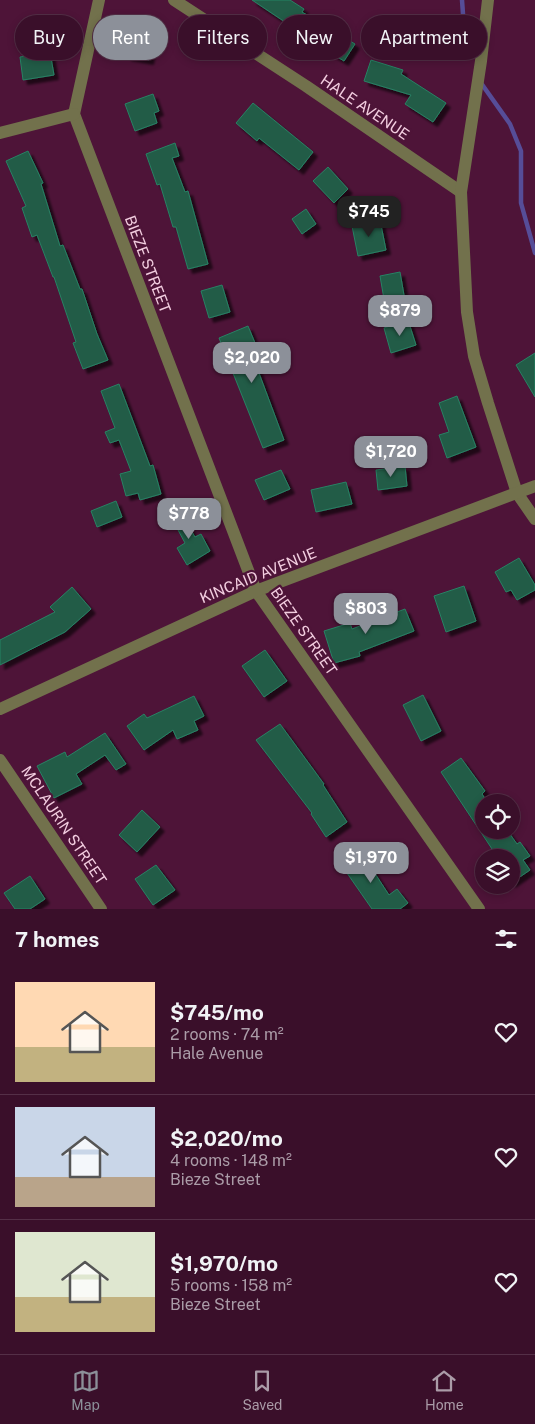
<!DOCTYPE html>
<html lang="en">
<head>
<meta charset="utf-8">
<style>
  body { margin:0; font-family:"Public Sans",sans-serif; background:#451d36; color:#f1f3f6; height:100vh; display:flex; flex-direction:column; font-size:19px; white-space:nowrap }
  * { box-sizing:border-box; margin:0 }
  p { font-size:16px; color:#ab9ca8 }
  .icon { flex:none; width:28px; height:28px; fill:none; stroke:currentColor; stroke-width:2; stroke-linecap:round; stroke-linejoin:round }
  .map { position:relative; height:909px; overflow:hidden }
  .panel { display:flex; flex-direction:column; background:#3a0f2a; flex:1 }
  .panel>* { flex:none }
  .guide { position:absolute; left:15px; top:15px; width:505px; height:45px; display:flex; gap:10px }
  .buttons { position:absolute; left:475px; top:794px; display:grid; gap:10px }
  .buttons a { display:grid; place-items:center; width:45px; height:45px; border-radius:50%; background:#3a0f2a; box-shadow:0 2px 8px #0003,0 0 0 1px #542f47; font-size:25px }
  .price { position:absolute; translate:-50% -42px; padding:0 11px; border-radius:10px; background:#8c9099; color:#fff; font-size:16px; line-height:32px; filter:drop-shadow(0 1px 2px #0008) }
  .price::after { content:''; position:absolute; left:50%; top:30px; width:15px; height:11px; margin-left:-8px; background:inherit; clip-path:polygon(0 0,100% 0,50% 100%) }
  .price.selected { background:#222; color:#fff }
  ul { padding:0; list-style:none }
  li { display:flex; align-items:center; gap:15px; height:125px; padding:0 15px }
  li+li { border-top:1px solid #542f47 }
  li span { display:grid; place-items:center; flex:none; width:140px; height:100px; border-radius:0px; color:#555 }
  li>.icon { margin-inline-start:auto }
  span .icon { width:60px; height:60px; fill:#fffc; stroke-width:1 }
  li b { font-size:21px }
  h2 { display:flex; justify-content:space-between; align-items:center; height:60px; padding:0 15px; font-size:21px }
  .chip { padding:0 18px; border-radius:22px; background:#3a0f2a; box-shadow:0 2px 8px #0003,0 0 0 1px #542f47; font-size:18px; line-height:45px }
  .chip.selected { background:#8c9099; color:#fff }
  .tab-bar { display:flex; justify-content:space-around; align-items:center; height:70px; border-top:1px solid #542f47; background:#3a0f2a; font-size:14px; color:#ab9ca8 }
  .tab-bar a { display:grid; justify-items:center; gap:2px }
  .tab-bar .selected { color:#8c9099 }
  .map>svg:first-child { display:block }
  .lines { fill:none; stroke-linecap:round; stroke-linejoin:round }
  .stream { stroke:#564d98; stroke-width:4.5 }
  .building { fill:#215c47; stroke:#288264; filter:url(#shadow) }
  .minor { stroke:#72714c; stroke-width:12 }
  .labels { text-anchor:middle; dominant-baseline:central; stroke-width:4.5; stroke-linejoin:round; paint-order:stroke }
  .street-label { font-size:15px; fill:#f3cee0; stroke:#4e1438 }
</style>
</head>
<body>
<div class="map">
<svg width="535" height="909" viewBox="0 0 535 909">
  <defs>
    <filter id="shadow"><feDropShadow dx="4.5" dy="4.5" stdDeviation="1" flood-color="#0009"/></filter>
  </defs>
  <rect width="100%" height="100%" fill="#4e1438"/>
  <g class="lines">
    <g class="stream">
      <path d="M 462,0 L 465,42"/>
      <path d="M 481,83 L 510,124 L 521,151 L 521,203 L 535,253"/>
    </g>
  </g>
  <g class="building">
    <path d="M 252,0 L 290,0 L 304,9 L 302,12 L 355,44 L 344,61 L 299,34 L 300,32 Z"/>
    <path d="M 133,23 L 155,27 L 149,60 L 127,56 Z"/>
    <path d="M 50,52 L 54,75 L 23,80 L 20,57 Z"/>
    <path d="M 371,60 L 403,70 L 401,74 L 446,103 L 433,122 L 405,104 L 411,95 L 364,81 Z"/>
    <path d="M 153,94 L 159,111 L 154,113 L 157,123 L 135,131 L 125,104 Z"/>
    <path d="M 253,103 L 313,152 L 299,170 L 259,138 L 257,141 L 236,123 Z"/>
    <path d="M 175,143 L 179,156 L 172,158 L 185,192 L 188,191 L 208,264 L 188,269 L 176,227 L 173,227 L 160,184 L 157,185 L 146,154 Z"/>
    <path d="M 28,151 L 43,183 L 41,184 L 60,246 L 63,245 L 80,289 L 82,289 L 97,334 L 108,360 L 83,369 L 73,343 L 76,342 L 54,277 L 53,277 L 37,235 L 32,237 L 22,208 L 26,206 L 6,161 Z"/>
    <path d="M 328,167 L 348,189 L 334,203 L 313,181 Z"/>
    <path d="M 306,209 L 316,224 L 302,234 L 292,219 Z"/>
    <path d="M 380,220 L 386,250 L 358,256 L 352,226 Z"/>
    <path d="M 400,272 L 405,301 L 385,305 L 380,276 Z"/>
    <path d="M 222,285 L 230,312 L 209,318 L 201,291 Z"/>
    <path d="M 408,320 L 416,345 L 391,353 L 384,328 Z"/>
    <path d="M 248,326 L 260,355 L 253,357 L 284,440 L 263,448 L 219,338 Z"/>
    <path d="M 535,353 L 535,397 L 516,365 Z"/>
    <path d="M 119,384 L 150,466 L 153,465 L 161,494 L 140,500 L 138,493 L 126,496 L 120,474 L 131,471 L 119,440 L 110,443 L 105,432 L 115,428 L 101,391 Z"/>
    <path d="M 457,396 L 476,447 L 447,458 L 439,435 L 449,432 L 439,403 Z"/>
    <path d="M 405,466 L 407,486 L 378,490 L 376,470 Z"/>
    <path d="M 281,470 L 290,489 L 264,500 L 255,480 Z"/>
    <path d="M 346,482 L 352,504 L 316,512 L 311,490 Z"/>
    <path d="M 116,501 L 122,517 L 97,527 L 91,511 Z"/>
    <path d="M 179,510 L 195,537 L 201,534 L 210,551 L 187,565 L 177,548 L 185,543 L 170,515 Z"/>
    <path d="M 519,558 L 535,585 L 535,590 L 517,600 L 511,590 L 506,592 L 495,572 Z"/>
    <path d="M 464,586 L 476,621 L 446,632 L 434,596 Z"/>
    <path d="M 72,587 L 91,609 L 65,632 L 0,665 L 0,640 L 55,612 L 50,607 Z"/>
    <path d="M 405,609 L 414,631 L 359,652 L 360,656 L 334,663 L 324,631 L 350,623 L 352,629 Z"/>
    <path d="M 265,650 L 287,681 L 264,697 L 242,666 Z"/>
    <path d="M 423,695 L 441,731 L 421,741 L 403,705 Z"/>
    <path d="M 194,696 L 204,716 L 194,721 L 198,730 L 177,739 L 173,730 L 144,750 L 127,726 L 144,714 L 147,718 Z"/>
    <path d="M 280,724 L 324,784 L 323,785 L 347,822 L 326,837 L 311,814 L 312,813 L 256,740 Z"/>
    <path d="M 105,733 L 126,764 L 116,770 L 105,755 L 76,774 L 82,784 L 54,798 L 37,766 L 65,752 L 67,757 Z"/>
    <path d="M 461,758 L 485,791 L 482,794 L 484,797 L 484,830 L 507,830 L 517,844 L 520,842 L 530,856 L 523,860 L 530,870 L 511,883 L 511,858 L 498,858 L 441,772 Z"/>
    <path d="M 142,810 L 160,827 L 137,852 L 119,835 Z"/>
    <path d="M 359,849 L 389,895 L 397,889 L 408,903 L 400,909 L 372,909 L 340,863 Z"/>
    <path d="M 156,865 L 175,890 L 153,905 L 135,879 Z"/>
    <path d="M 30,876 L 45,899 L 30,909 L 15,909 L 4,893 Z"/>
  </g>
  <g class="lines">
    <g class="minor">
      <path d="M 99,0 L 74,114 L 256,591 L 479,909"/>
      <path d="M 174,0 L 306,86 L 461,192"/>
      <path d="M 488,0 L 481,61 L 461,192 L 467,312 L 474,356 L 488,403 L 517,493 L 535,519"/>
      <path d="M 0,133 L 74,114"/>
      <path d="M 0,709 L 256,591 L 535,486"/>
      <path d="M 0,760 L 101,909"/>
    </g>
  </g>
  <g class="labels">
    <g class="street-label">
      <text transform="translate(365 107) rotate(34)">HALE AVENUE</text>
      <text transform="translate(148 264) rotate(69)">BIEZE STREET</text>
      <text transform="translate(258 575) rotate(-22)">KINCAID AVENUE</text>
      <text transform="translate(304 631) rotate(55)">BIEZE STREET</text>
      <text transform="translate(64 825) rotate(56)">MCLAURIN STREET</text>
    </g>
  </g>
</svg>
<div class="buttons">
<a><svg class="icon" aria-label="locate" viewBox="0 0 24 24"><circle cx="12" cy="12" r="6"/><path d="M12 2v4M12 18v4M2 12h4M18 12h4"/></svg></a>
<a><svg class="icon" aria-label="layers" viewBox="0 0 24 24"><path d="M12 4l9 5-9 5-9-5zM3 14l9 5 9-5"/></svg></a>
</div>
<b class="price selected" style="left:369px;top:238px">$745</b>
<b class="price" style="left:400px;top:337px">$879</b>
<b class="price" style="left:252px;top:384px">$2,020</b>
<b class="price" style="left:391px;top:478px">$1,720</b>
<b class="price" style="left:189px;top:540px">$778</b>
<b class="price" style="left:366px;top:635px">$803</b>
<b class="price" style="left:371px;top:884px">$1,970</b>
<div class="guide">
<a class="chip">Buy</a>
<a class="chip selected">Rent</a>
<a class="chip">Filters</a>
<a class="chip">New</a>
<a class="chip">Apartment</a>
</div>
</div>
<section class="panel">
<h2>7 homes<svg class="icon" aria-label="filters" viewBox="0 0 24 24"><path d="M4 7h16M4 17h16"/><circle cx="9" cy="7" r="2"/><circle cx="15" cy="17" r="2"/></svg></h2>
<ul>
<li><span style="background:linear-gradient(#ffd9b3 65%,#c2b280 0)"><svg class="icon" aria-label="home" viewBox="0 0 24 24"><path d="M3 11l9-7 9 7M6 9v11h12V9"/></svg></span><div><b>$745/mo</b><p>2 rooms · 74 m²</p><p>Hale Avenue</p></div><svg class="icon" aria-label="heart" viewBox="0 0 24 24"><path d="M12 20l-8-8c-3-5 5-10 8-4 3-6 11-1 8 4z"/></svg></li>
<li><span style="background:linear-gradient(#c9d6e8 70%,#b9a48a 0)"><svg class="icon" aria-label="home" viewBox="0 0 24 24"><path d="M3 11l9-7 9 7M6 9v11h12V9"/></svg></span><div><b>$2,020/mo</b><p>4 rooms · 148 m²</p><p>Bieze Street</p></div><svg class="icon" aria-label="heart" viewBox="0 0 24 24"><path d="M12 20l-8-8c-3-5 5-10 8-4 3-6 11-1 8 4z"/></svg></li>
<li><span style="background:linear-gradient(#dfe7d0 65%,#c2b280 0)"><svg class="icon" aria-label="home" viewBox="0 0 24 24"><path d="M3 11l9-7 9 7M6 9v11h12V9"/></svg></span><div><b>$1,970/mo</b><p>5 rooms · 158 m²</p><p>Bieze Street</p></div><svg class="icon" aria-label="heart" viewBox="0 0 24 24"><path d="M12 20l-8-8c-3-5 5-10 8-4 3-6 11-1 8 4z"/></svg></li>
</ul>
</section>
<nav class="tab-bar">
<a class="selected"><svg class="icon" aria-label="map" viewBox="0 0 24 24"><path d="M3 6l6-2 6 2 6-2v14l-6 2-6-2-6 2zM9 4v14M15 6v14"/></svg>Map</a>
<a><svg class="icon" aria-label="saved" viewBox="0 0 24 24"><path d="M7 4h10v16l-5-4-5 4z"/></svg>Saved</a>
<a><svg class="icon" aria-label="home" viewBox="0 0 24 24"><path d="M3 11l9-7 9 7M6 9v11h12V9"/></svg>Home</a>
</nav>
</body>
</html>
